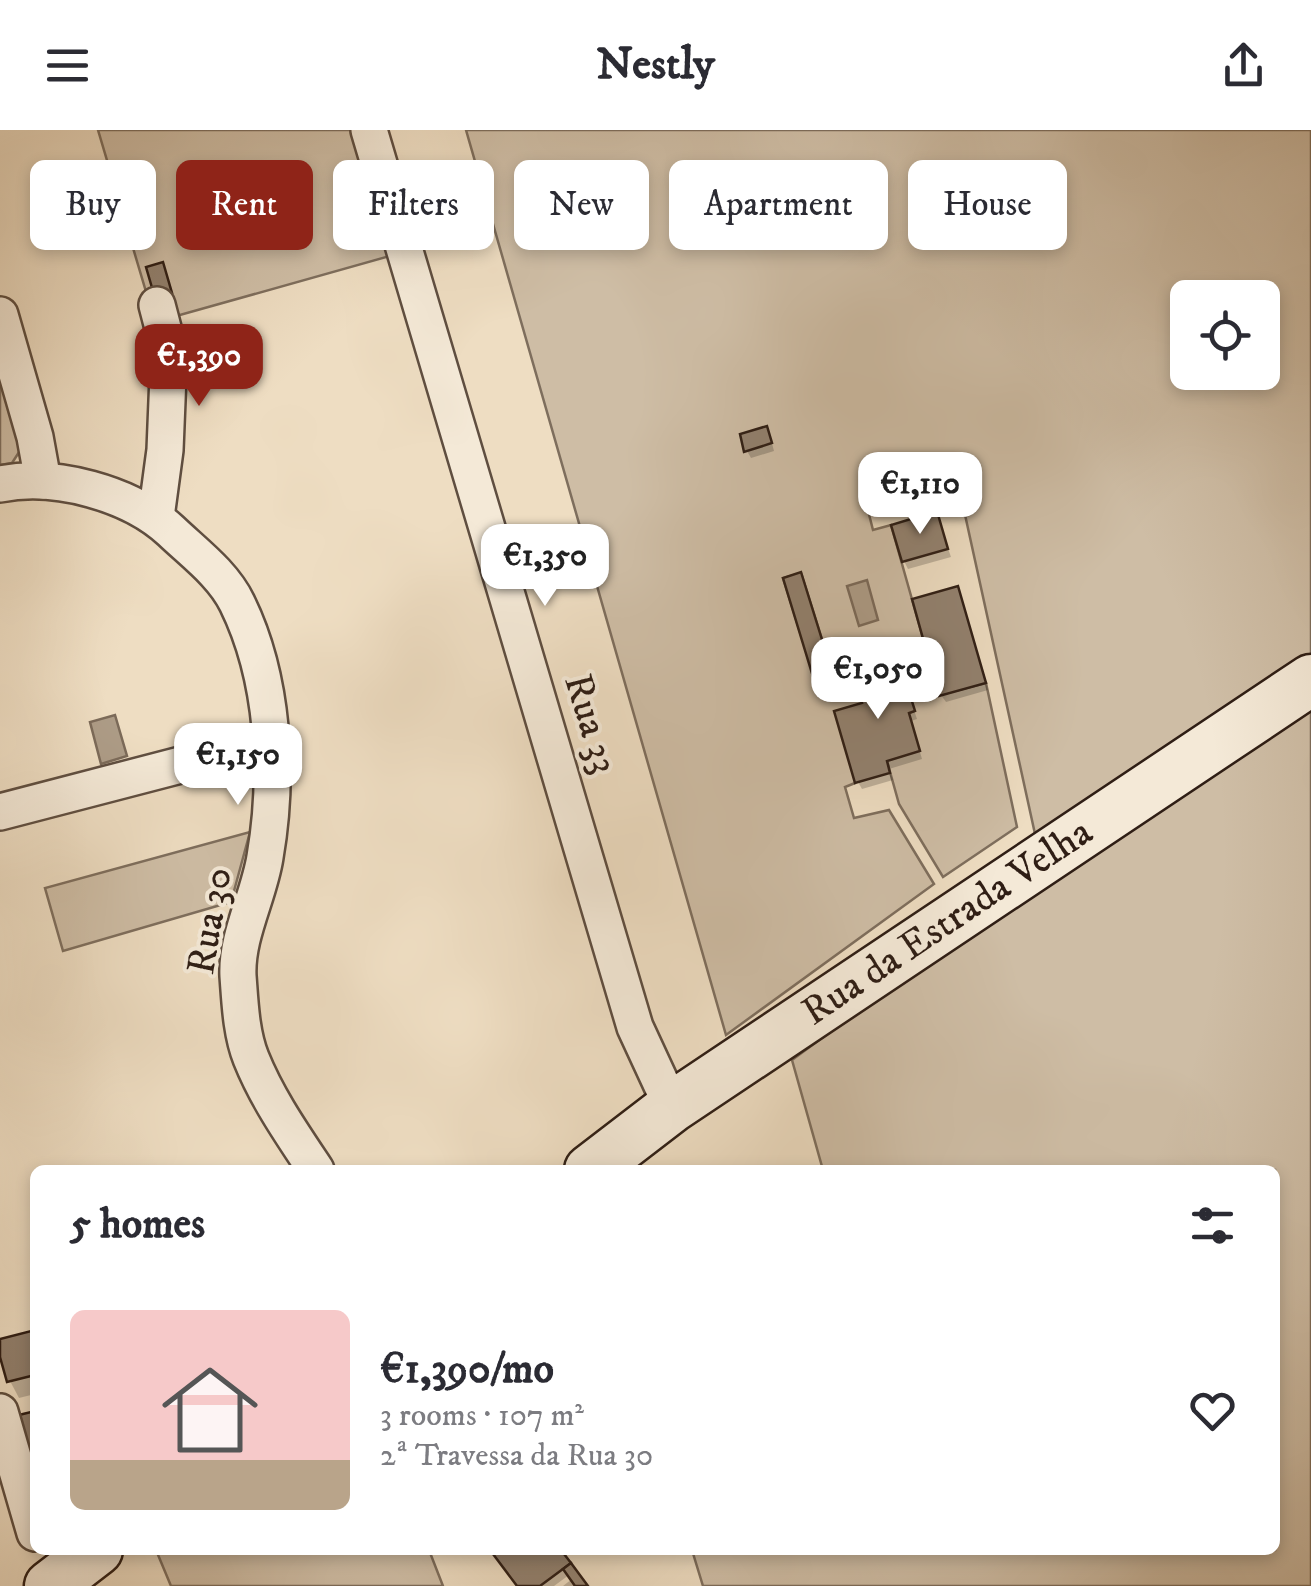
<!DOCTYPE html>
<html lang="en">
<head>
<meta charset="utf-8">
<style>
  body { margin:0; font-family:"IM FELL DW Pica",serif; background:#f2f2f3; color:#2b2b33; height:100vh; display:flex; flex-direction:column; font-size:38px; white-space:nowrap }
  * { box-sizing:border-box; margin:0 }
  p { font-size:32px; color:#7c7c81 }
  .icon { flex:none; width:55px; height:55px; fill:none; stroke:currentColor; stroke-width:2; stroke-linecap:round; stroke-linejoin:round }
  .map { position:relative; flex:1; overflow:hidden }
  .drawer { position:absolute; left:30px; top:1035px; width:1250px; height:390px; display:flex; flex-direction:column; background:#fff; border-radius:15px; box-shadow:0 5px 15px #0003 }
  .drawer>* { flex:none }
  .banner { position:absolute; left:30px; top:30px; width:1252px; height:90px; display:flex; gap:20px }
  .controls { position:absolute; left:1170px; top:150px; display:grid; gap:20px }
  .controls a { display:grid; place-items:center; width:110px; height:110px; border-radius:15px; background:#fff; box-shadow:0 5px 15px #0003; font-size:50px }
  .price { position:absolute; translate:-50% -85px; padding:0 22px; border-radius:20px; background:#fff; color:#222; font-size:32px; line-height:65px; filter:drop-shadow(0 2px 5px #0008) }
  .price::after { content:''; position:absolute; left:50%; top:60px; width:30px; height:22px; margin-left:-15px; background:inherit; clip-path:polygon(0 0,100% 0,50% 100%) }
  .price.active { background:#8f2418; color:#fff }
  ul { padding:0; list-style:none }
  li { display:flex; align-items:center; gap:30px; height:250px; padding:0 40px }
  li+li { border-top:2px solid #e1e1e2 }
  li span { display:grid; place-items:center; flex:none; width:280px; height:200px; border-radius:15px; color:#555 }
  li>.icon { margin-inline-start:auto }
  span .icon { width:120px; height:120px; fill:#fffc; stroke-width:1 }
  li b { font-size:42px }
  h2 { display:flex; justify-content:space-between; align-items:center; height:120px; padding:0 40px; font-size:42px }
  .chip { padding:0 35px; border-radius:15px; background:#fff; box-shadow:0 5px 15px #0003; font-size:35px; line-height:90px }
  .chip.active { background:#8f2418; color:#fff }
  header { display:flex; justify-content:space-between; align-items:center; height:130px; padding:0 40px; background:#fff; font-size:45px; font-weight:700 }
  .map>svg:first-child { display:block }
  .green { fill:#cebda5; stroke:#7e6e5d; stroke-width:2.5; fill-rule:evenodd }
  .water { fill:#ad9c87; stroke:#7b6a59; stroke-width:2.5 }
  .shadow { fill:#0003 }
  .building { fill:#92816f; stroke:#2f1e15; stroke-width:2.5 }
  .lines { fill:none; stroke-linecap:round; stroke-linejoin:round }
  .street-casing { stroke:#5f4e40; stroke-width:40 }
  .secondary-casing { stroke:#2f1e15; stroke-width:55 }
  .street { stroke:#f4e9d7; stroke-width:35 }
  .secondary { stroke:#f4e9d7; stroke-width:50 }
  .labels { text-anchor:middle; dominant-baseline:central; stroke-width:8; stroke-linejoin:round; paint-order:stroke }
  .street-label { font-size:40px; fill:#2f1e15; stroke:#f4e9d7 }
</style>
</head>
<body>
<header><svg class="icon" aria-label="menu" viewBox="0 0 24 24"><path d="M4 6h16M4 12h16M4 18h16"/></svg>Nestly<svg class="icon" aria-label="share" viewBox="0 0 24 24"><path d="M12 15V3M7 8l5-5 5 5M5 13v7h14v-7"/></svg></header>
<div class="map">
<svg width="1311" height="1456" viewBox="0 0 1311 1456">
  <rect width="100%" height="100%" fill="#eeddc2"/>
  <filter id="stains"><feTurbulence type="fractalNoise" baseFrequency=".002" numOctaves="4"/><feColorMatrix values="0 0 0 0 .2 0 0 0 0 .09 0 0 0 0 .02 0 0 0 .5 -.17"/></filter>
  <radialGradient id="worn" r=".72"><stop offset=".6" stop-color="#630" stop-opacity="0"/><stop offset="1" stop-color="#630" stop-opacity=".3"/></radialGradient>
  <g class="green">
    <path d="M 98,0 L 353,0 L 390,126 L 155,192 Z"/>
    <path d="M 466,0 L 1311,0 L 1311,1456 L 703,1456 L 692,1420 L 1275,1420 L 1275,1040 L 823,1040 L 792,930 L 1044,745 L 953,330 L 862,357 L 873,400 L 891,395 L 939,565 L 986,553 L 1017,697 L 943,747 L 899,674 L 887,631 L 909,583 L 914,581 L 900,531 L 853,544 L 862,573 L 855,653 L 845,657 L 854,688 L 889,680 L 934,754 L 726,905 ZM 1188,168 L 1262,168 L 1262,242 L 1188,242 ZM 801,443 L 833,544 L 815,550 L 783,448 Z"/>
    <path d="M 0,236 L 23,316 L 12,333 L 0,335 Z"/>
    <path d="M 250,702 L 231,772 L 63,821 L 45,758 Z"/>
    <path d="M 156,1420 L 429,1420 L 443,1456 L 171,1456 Z"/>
  </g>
  <g class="water">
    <path d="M 867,450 L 878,490 L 859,496 L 847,456 Z"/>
    <path d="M 115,585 L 127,626 L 101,634 L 90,592 Z"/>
  </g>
  <g class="shadow">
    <path d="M 770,306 L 774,321 L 751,328 L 747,321 Z"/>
    <path d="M 936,384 L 951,427 L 908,439 L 904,431 Z"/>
    <path d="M 786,449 L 804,452 L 835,553 L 821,557 L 817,549 Z"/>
    <path d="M 957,458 L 988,560 L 946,572 L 941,565 Z"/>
    <path d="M 898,533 L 917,589 L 911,591 L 922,629 L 889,639 L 893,650 L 862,659 L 858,652 L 865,575 Z"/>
    <path d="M 35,1202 L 35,1264 L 19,1268 L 10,1251 L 0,1211 Z"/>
    <path d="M 492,1420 L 558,1420 L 585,1456 L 563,1456 L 572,1449 L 569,1445 L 554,1456 L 518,1456 Z"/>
  </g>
  <g class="building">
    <path d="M 163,132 L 172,163 L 155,168 L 146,137 Z"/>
    <path d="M 767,296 L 772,313 L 744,322 L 740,304 Z"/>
    <path d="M 937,381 L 948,419 L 902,432 L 891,395 Z"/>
    <path d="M 801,442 L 833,545 L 814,550 L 783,448 Z"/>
    <path d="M 958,456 L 986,553 L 939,566 L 912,469 Z"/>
    <path d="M 899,530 L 915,581 L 909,583 L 920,621 L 887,631 L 890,643 L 855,653 L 834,581 L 862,573 L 853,544 Z"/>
    <path d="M 35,1200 L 35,1245 L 7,1252 L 0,1227 L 0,1209 Z"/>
    <path d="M 35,1281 L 35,1331 L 31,1333 L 19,1285 Z"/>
    <path d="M 490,1420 L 561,1420 L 571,1433 L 540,1456 L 517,1456 Z"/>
    <path d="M 571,1433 L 588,1456 L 575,1456 L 563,1439 Z"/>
  </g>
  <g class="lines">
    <defs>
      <g id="street">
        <path d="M 369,0 L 635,897 L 672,977"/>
        <path d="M 0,185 L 35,307 L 43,351"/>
        <path d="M 0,354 C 55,343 130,363 171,401 C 194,423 223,444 237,473 C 274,548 279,646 265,727 C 259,766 236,806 238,846 C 240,872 241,903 251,928 C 267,968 292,1004 316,1040"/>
        <path d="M 156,387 L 165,320 L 169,221 L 157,175"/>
        <path d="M 0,682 L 269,612"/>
        <path d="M 0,1282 L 35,1403"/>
      </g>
      <g id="secondary">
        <path id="s1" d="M 590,1040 L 672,977 L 1311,550"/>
        <path d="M 50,1456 L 97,1420"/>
      </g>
    </defs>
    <use href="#street" class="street-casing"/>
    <use href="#secondary" class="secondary-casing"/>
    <use href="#street" class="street"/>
    <use href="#secondary" class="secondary"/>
  </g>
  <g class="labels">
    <g class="street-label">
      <text transform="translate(590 594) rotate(73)">Rua 33</text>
      <text transform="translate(211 791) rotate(-80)">Rua 30</text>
      <text stroke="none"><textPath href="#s1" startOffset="435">Rua da Estrada Velha</textPath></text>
    </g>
  </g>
  <rect width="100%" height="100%" filter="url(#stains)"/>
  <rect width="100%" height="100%" fill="url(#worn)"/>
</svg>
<div class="controls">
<a><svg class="icon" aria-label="locate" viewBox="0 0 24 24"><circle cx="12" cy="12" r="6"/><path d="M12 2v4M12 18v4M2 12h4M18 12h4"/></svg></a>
</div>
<b class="price active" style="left:199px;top:279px">€1,390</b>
<b class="price" style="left:920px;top:407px">€1,110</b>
<b class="price" style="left:545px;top:479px">€1,350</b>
<b class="price" style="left:878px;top:592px">€1,050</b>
<b class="price" style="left:238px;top:678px">€1,150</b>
<div class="banner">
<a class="chip">Buy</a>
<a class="chip active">Rent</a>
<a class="chip">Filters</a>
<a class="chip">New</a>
<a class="chip">Apartment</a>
<a class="chip">House</a>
</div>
<section class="drawer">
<h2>5 homes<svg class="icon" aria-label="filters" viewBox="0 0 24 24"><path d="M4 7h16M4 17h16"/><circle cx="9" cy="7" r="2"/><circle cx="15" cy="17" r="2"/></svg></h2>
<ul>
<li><span style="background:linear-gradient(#f6c9c9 75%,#b9a48a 0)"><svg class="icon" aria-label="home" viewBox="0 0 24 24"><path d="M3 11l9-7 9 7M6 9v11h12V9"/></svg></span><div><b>€1,390/mo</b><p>3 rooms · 107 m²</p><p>2ª Travessa da Rua 30</p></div><svg class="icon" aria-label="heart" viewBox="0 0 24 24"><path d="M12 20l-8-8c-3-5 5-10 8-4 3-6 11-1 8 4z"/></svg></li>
</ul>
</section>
</div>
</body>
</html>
